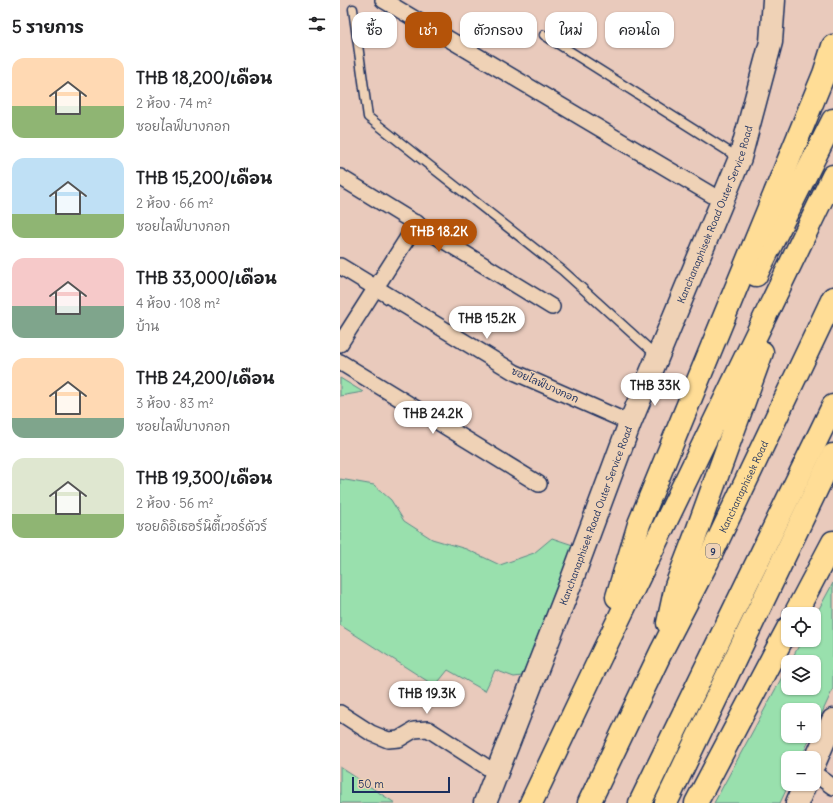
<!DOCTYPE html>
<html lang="th">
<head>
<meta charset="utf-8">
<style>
  body { margin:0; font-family:Delius,"Playpen Sans Thai",sans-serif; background:#f2f2f2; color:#202124; height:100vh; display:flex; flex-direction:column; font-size:15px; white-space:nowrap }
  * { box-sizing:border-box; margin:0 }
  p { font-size:13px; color:#757577 }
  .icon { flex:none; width:22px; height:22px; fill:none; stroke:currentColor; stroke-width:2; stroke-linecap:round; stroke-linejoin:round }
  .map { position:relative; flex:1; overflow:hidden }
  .sheet { display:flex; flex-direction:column; background:#fff; width:340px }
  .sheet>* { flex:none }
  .banner { position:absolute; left:12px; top:12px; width:380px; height:36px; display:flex; gap:8px }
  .fabs { position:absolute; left:441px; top:607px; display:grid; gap:8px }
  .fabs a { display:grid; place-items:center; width:40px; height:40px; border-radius:8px; background:#fff; box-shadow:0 1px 3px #0004; font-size:20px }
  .scale { position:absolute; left:12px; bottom:10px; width:98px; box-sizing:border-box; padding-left:4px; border:2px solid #1b2f5e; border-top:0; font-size:11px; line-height:14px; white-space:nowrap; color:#1b2f5e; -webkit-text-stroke:3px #efd2b6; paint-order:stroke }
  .price { position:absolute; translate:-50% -34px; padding:0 9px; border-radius:14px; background:#fff; color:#222; font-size:13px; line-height:26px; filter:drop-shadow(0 1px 2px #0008) }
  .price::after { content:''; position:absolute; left:50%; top:24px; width:12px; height:9px; margin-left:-6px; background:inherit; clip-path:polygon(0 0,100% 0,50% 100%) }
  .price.current { background:#b45309; color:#fff }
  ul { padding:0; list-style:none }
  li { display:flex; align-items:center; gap:12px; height:100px; padding:0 12px }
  li span { display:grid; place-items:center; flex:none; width:112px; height:80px; border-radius:12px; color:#555 }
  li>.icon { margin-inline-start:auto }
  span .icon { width:48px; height:48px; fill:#fffc; stroke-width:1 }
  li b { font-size:17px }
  h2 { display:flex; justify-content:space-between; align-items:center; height:48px; padding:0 12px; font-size:17px }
  .chip { padding:0 14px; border-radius:12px; background:#fff; box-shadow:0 1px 3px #0004; font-size:14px; line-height:36px }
  .chip.current { background:#b45309; color:#fff }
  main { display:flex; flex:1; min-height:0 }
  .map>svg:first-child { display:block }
  .green { fill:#99e0ad; stroke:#5a8886 }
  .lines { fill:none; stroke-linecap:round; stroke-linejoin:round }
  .lane-casing { stroke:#1b2f5e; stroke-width:11 }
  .street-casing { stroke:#1b2f5e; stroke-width:18 }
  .secondary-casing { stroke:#1b2f5e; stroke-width:25 }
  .highway-casing { stroke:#1b2f5e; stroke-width:25 }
  .lane { stroke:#efd2b6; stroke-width:8 }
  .street { stroke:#efd2b6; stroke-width:15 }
  .secondary { stroke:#efd2b6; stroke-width:22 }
  .highway { stroke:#ffdd96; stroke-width:22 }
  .labels { text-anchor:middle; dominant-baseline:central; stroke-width:3; stroke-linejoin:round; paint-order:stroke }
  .shield { fill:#efd2b6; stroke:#5b6078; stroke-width:1 }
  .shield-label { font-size:9px; font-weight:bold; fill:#1b2f5e }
  .street-label { font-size:10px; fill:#1b2f5e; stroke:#efd2b6 }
</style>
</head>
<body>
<main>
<section class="sheet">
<h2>5 รายการ<svg class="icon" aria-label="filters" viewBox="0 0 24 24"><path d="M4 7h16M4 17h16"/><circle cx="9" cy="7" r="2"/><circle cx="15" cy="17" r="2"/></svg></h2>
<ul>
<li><span style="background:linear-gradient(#ffd9b3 60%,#8fb573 0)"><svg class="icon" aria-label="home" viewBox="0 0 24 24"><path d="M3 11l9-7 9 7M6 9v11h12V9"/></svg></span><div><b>THB 18,200/เดือน</b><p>2 ห้อง · 74 m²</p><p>ซอยไลฟ์บางกอก</p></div></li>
<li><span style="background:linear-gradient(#bfe0f5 70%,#8fb573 0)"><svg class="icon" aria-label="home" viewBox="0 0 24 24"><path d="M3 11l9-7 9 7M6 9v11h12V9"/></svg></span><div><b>THB 15,200/เดือน</b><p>2 ห้อง · 66 m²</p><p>ซอยไลฟ์บางกอก</p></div></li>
<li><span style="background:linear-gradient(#f6c9c9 60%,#7fa58c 0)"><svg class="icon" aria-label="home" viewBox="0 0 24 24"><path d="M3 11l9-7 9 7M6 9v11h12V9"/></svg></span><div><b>THB 33,000/เดือน</b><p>4 ห้อง · 108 m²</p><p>บ้าน</p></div></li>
<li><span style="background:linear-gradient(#ffd9b3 75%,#7fa58c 0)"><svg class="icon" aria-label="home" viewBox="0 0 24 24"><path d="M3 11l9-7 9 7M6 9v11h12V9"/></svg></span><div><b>THB 24,200/เดือน</b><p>3 ห้อง · 83 m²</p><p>ซอยไลฟ์บางกอก</p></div></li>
<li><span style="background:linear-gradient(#dfe7d0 70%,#8fb573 0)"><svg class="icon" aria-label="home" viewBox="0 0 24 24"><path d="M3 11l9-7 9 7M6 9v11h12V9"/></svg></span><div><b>THB 19,300/เดือน</b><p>2 ห้อง · 56 m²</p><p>ซอยดิอิเธอร์นิตี้เวอร์ดัวร์</p></div></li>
</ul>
</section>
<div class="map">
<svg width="493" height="803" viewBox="0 0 493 803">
  <rect width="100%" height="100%" fill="#e9cabc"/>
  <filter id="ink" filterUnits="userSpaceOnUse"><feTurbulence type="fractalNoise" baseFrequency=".025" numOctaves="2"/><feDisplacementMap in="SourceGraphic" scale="8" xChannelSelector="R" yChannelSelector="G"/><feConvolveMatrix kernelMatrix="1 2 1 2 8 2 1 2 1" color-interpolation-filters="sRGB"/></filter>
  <g filter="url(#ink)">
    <g class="green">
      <path d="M 0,378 L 23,392 L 0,396 Z"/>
      <path d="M 0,479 L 34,485 L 51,500 L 64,521 L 92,539 L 126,549 L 160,565 L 194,553 L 212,538 L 233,545 L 182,676 L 174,677 L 155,670 L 145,691 L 108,670 L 95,686 L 0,625 Z"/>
      <path d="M 493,583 L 493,689 L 474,730 L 474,710 L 448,710 L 448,736 L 471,736 L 461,758 L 448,758 L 449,784 L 440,803 L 374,803 L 448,666 L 448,688 L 474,688 L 474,662 L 450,662 L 462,640 L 474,640 L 474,618 Z"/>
      <path d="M 0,767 L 55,803 L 0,803 Z"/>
    </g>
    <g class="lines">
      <defs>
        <g id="lane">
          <path d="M 13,9 L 28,117 L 222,270 L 317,356"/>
          <path d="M 204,35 L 399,158"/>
        </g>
        <g id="street">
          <path d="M 43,0 L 382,201"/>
          <path d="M 0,177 L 212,307"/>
          <path d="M 0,266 L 174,372 L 290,423"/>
          <path d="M 0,344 L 77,223"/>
          <path d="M 0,362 L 199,484"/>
          <path d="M 0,713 L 31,733 L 48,740 L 59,739 L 74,730 L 88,729 L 156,773"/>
          <path d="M 474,773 L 493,787"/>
        </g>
        <g id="secondary">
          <path d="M 474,764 L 493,720"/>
          <path id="s1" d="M 145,803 L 228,590 L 290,423 L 400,158 L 431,42 L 434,0"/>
          <path d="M 457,803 L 465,784"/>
        </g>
        <g id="highway">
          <path d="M 416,275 L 493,120"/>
          <path d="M 277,597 L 299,524 L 484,74 L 493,46"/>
          <path d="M 455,614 L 493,542"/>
          <path d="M 328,623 L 336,586 L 356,534 L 422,352"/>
          <path d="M 191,803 L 258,662 L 493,176"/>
          <path id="s2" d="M 249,803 L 322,650 L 368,561 L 493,298"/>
          <path d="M 300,803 L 493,406"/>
          <path d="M 326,803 L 493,455"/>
          <path d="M 356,803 L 448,628"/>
        </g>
      </defs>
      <use href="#lane" class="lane-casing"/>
      <use href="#street" class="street-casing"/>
      <use href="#secondary" class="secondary-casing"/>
      <use href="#highway" class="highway-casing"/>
      <use href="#lane" class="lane"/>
      <use href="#street" class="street"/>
      <use href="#secondary" class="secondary"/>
      <use href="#highway" class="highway"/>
    </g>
  </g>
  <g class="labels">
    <rect class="shield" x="366" y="544" width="14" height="14" rx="3"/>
    <g class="shield-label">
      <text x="373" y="551">9</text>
    </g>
    <g class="street-label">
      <text stroke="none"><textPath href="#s1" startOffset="632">Kanchanaphisek Road Outer Service Road</textPath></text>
      <text transform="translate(205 385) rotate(24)">ซอยไลฟ์บางกอก</text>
      <text stroke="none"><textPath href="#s2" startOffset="352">Kanchanaphisek Road</textPath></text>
      <text stroke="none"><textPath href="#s1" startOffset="308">Kanchanaphisek Road Outer Service Road</textPath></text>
    </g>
  </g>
</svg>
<div class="fabs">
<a><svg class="icon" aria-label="locate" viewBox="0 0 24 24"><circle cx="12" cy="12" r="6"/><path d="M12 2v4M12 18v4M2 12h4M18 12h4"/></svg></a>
<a><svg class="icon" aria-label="layers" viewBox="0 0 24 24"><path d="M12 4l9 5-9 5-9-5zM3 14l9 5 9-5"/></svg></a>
<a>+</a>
<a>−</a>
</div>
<div class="scale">50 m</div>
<b class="price current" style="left:99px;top:253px">THB 18.2K</b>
<b class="price" style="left:147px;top:340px">THB 15.2K</b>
<b class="price" style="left:315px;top:407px">THB 33K</b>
<b class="price" style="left:93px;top:435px">THB 24.2K</b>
<b class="price" style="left:87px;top:715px">THB 19.3K</b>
<div class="banner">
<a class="chip">ซื้อ</a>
<a class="chip current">เช่า</a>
<a class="chip">ตัวกรอง</a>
<a class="chip">ใหม่</a>
<a class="chip">คอนโด</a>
</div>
</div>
</main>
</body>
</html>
